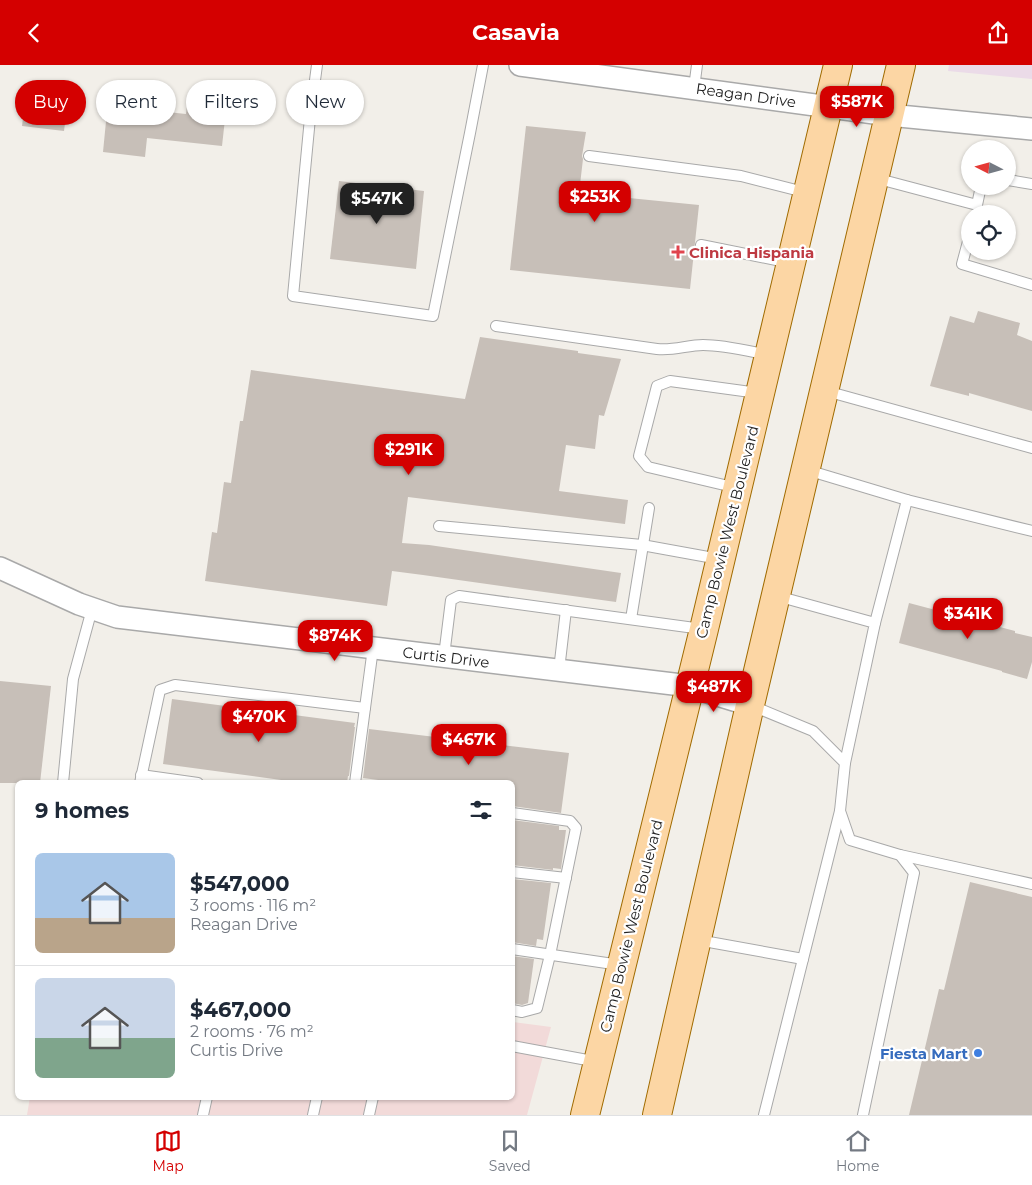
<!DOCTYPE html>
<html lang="en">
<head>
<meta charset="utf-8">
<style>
  body { margin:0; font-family:Montserrat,sans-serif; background:#f2f2f3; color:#1f2937; height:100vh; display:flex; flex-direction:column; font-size:19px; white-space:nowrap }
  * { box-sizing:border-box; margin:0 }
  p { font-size:16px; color:#747a83 }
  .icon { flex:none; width:28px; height:28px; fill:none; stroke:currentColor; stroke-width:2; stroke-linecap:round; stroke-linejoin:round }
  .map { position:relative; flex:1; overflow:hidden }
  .drawer { position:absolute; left:15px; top:715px; width:500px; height:320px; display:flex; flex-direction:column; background:#fff; border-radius:8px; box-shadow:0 1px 4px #0004 }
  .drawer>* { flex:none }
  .banner { position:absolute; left:15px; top:15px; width:500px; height:45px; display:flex; gap:10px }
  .needle { width:32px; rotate:276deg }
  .tools { position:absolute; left:961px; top:75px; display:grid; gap:10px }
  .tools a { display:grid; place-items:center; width:55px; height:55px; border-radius:50%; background:#fff; box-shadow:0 1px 4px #0004; font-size:25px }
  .price { position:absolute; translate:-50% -42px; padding:0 11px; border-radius:10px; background:#d40000; color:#fff; font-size:16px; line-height:32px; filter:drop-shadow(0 1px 2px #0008) }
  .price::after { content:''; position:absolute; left:50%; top:30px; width:15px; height:11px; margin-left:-8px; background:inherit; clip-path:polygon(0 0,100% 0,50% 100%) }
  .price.selected { background:#222; color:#fff }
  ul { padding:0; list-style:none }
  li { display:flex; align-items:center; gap:15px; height:125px; padding:0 20px }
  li+li { border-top:1px solid #e0e1e3 }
  li span { display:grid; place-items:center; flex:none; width:140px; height:100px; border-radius:8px; color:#555 }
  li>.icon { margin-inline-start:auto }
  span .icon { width:60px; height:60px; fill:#fffc; stroke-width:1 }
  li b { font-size:21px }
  h2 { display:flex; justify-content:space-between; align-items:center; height:60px; padding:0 20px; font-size:21px }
  .pill { padding:0 18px; border-radius:22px; background:#fff; box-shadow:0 1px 4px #0004; font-size:18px; line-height:45px }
  .pill.selected { background:#d40000; color:#fff }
  header { display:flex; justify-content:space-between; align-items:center; height:65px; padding:0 20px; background:#d40000; color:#fff; font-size:22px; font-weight:700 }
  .tabs { display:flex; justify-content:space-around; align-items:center; height:70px; border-top:1px solid #e0e1e3; background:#fff; font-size:14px; color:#747a83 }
  .tabs a { display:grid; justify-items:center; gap:2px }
  .tabs .selected { color:#d40000 }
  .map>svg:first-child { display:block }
  .commercial { fill:#f2dad9 }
  .industrial { fill:#ebdbe8 }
  .building { fill:#c7bfb8 }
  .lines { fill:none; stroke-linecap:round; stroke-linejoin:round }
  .lane-casing { stroke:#a9a9a9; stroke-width:12 }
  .street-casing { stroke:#a9a9a9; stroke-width:24 }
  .primary-casing { stroke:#a06b00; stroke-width:30 }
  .lane { stroke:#fff; stroke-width:10 }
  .street { stroke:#fff; stroke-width:21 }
  .primary { stroke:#fcd6a4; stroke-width:28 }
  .health-dot { fill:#e0444e; stroke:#fff; stroke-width:2 }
  .shop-dot { fill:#3f7fe0; stroke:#fff; stroke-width:2 }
  .labels { text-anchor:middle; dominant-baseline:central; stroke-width:4.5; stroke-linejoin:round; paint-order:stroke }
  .street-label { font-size:15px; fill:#222; stroke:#fff }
  .health-label { font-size:15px; font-weight:bold; fill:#be3a42; stroke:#fff; text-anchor:start }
  .shop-label { font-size:15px; font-weight:bold; fill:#366cbe; stroke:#fff; text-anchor:end }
</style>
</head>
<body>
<header><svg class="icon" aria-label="back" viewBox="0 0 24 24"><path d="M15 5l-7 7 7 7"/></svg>Casavia<svg class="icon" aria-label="share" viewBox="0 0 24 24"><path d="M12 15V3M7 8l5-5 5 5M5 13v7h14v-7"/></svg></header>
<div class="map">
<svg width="1032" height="1050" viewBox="0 0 1032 1050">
  <rect width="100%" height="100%" fill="#f2efe9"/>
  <path class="commercial" d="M 513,957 L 551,962 L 527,1050 L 27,1050 L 30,1032 L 512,1032 Z"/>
  <path class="industrial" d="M 949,0 L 1032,0 L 1032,14 L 948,6 Z"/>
  <g class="building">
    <path d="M 32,23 L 69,28 L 64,66 L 22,61 L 25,36 L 30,37 Z"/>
    <path d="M 108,36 L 140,40 L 139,44 L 186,49 L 187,41 L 226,45 L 222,81 L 147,73 L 145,92 L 103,87 Z"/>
    <path d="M 526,61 L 586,67 L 582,91 L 583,94 L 579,128 L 699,140 L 690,224 L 510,205 Z"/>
    <path d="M 339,116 L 424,126 L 416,204 L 330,194 Z"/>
    <path d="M 978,246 L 1020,258 L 1017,270 L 1032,276 L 1032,346 L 969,328 L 969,331 L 930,321 L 950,251 L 974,258 Z"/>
    <path d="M 480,272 L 578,286 L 578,288 L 621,294 L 604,351 L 599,350 L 595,384 L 566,380 L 559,426 L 628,435 L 625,459 L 408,432 L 402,478 L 429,480 L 621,508 L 616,537 L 423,510 L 392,506 L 387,541 L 205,516 L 212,467 L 217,468 L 224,417 L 231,418 L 240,356 L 243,356 L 251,305 L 465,334 Z"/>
    <path d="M 909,538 L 1015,566 L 1015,568 L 1032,572 L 1032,597 L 1027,614 L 1002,607 L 1002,606 L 899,578 Z"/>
    <path d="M 0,616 L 51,621 L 40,718 L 0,718 Z"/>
    <path d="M 172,634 L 355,658 L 354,662 L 355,662 L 349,711 L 348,711 L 347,718 L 303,718 L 163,699 Z"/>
    <path d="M 369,664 L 569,688 L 561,748 L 512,741 L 512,718 L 401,718 L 363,713 Z"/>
    <path d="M 512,755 L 559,761 L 559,765 L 566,765 L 561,804 L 553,803 L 553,805 L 512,800 Z"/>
    <path d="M 512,814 L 551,818 L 543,875 L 537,874 L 536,881 L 512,877 Z"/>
    <path d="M 970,817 L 1032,832 L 1032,1050 L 909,1050 L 939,924 L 944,925 Z"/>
    <path d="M 512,891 L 534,894 L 528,938 L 522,940 L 512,938 Z"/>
  </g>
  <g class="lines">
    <defs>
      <g id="lane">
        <path d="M 317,0 L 310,53 L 293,231 L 433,251 L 470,68 L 483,0"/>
        <path d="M 694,23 L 697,0"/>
        <path d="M 589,91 L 741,111 L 808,128"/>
        <path d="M 875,113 L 977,140 L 981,121"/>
        <path d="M 1008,115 L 1032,119"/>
        <path d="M 970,169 L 962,199 L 1032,220"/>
        <path d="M 701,180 L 791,198"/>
        <path d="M 496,261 L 657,284 C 673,286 688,280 703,280 C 724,280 748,286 769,290"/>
        <path d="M 826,326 L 1032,383"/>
        <path d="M 807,405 L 907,435"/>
        <path d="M 737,423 L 648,402 L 639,391 L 657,321 L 670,316 L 758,328"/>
        <path d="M 439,461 L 642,480 L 719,494"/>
        <path d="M 777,531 L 875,558 L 845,698"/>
        <path d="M 631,554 L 649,443"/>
        <path d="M 875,558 L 907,435 L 1032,466"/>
        <path d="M 444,591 L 451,535 L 459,531 L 702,564"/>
        <path d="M 559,605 L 566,545"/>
        <path d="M 750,640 L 813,666 L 845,698 L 840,746 L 850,775 L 900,790 L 914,808 L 863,1050"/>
        <path d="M 141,710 L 198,718"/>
        <path d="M 63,718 L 73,614 L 92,544"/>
        <path d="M 140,718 L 160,625 L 175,620 L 365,643"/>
        <path d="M 355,718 L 373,583"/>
        <path d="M 512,748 L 570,756 L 576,763 L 550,890 L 537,943 L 522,947 L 512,945"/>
        <path d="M 900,790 L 1032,819"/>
        <path d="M 512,807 L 566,813"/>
        <path d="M 698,875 L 803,894"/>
        <path d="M 512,884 L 620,900"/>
        <path d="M 512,981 L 598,997"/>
        <path d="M 203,1050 L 207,1032"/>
        <path d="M 313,1050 L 317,1032"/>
        <path d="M 369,1050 L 373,1032"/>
        <path d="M 764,1050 L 840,746"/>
      </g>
      <g id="street">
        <path d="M 520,0 L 889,50 L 1032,64"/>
        <path d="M 0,503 L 79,539 L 117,552 L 690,621 L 714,629 L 750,640"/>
      </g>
      <g id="primary">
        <path d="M 585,1050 L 704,564 L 838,0"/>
        <path d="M 657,1050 L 750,640 L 901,0"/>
      </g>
    </defs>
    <use href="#lane" class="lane-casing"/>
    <use href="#street" class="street-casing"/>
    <use href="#primary" class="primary-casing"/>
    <use href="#lane" class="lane"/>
    <use href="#street" class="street"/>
    <use href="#primary" class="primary"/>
  </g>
  <path class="health-dot" d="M675.5 179.5h5v5h5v5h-5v5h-5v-5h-5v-5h5z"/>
  <circle class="shop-dot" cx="978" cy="988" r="5"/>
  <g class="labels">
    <g class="street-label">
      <text transform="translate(746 30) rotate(8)">Reagan Drive</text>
      <text transform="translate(727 467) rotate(-76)">Camp Bowie West Boulevard</text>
      <text transform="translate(446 592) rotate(7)">Curtis Drive</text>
      <text transform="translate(631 861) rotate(-76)">Camp Bowie West Boulevard</text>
    </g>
    <g class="health-label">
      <text x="689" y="187">Clinica Hispania</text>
    </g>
    <g class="shop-label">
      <text x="968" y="988">Fiesta Mart</text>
    </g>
  </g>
</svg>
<div class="tools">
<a><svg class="needle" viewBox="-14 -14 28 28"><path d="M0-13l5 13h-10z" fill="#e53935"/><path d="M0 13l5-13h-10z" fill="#747a83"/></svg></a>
<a><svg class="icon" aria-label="locate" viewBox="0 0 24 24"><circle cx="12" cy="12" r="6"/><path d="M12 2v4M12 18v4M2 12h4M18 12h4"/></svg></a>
</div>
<b class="price" style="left:857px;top:63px">$587K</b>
<b class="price" style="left:595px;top:158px">$253K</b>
<b class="price selected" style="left:377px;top:160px">$547K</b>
<b class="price" style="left:409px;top:411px">$291K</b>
<b class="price" style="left:968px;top:575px">$341K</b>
<b class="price" style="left:335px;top:597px">$874K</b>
<b class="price" style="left:714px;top:648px">$487K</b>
<b class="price" style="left:259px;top:678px">$470K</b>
<b class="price" style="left:469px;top:701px">$467K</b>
<div class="banner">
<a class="pill selected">Buy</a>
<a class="pill">Rent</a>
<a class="pill">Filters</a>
<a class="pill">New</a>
</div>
<section class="drawer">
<h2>9 homes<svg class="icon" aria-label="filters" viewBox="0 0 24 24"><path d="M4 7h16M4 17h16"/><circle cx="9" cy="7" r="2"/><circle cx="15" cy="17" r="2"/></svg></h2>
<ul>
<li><span style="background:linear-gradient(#a9c7e8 65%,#b9a48a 0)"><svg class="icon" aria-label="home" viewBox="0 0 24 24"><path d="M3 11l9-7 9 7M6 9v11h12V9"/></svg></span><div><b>$547,000</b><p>3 rooms · 116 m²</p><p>Reagan Drive</p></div></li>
<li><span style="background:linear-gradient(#c9d6e8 60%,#7fa58c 0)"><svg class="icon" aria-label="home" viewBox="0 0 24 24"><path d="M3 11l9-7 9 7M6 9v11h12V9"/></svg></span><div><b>$467,000</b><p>2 rooms · 76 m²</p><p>Curtis Drive</p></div></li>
</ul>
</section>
</div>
<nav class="tabs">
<a class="selected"><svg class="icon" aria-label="map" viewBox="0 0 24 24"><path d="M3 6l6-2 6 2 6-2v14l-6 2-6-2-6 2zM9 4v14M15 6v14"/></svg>Map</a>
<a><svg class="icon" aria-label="saved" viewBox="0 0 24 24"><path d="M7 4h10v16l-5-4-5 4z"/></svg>Saved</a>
<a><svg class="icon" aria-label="home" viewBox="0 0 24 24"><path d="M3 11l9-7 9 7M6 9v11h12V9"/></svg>Home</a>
</nav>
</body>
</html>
